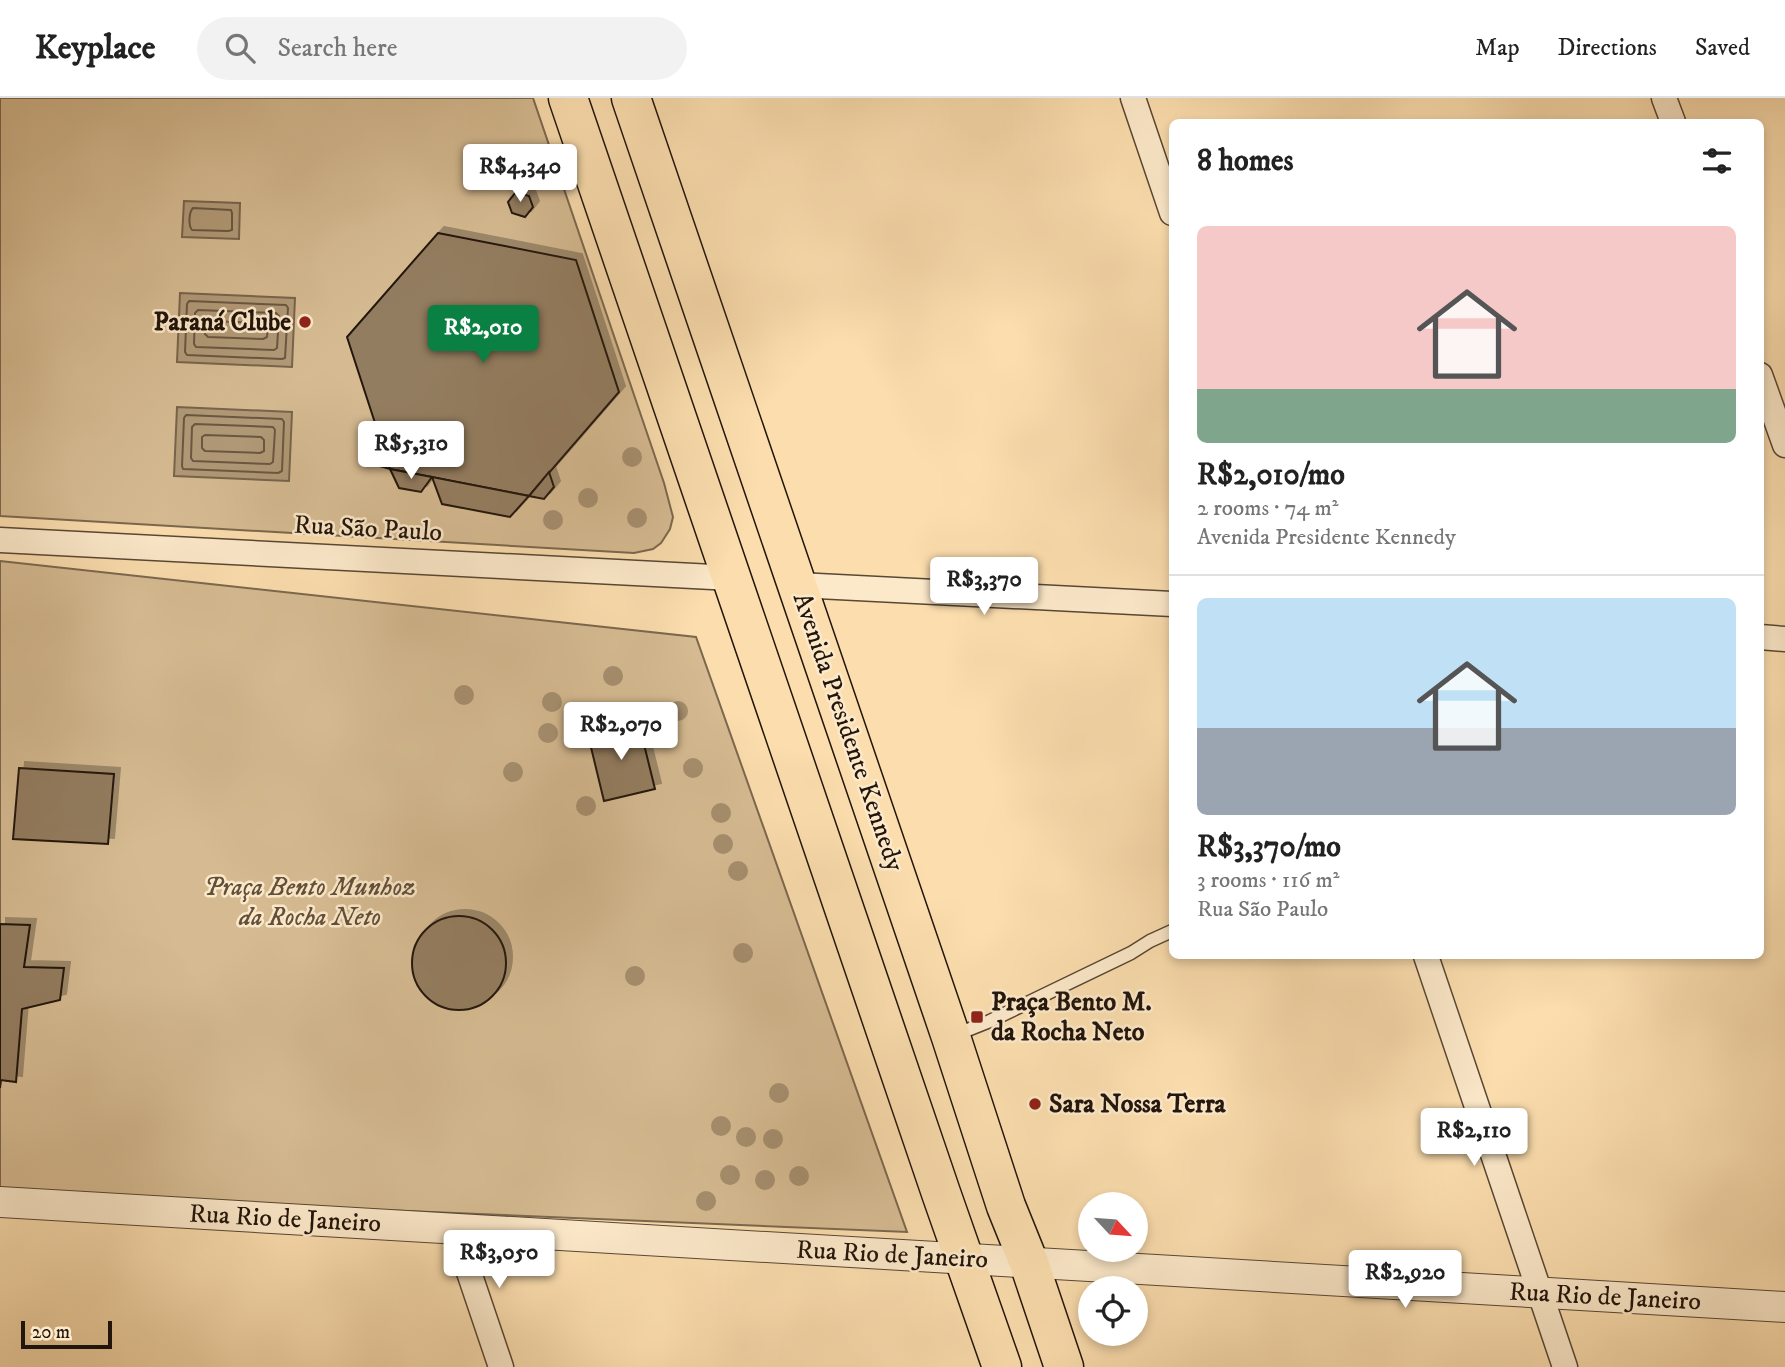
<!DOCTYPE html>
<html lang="en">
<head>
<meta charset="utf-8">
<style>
  body { margin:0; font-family:"IM FELL DW Pica",serif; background:#f2f2f2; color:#222; height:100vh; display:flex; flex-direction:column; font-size:26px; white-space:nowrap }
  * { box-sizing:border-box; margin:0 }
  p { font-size:23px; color:#767676 }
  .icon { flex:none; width:38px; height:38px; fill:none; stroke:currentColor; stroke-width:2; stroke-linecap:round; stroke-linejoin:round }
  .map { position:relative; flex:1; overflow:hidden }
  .details { position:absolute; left:1169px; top:21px; width:595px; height:840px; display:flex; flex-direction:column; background:#fff; border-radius:10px; box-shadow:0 4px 10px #0003 }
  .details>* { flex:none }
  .needle { width:46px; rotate:116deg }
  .buttons { position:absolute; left:1078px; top:1094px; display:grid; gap:14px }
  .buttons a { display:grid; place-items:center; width:70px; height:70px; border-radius:50%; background:#fff; box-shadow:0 4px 10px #0003; font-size:35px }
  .scale { position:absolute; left:21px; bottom:18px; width:91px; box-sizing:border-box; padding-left:7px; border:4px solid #22150c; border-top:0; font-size:19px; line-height:24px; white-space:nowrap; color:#22150c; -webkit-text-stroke:5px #fce9ca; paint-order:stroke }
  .price { position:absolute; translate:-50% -60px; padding:0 16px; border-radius:7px; background:#fff; color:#222; font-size:23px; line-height:46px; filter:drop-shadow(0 2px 4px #0008) }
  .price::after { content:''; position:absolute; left:50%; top:42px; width:21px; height:16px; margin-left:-10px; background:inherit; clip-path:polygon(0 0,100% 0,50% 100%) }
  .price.active { background:#0b8043; color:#fff }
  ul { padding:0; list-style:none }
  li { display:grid; align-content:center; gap:14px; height:371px; padding:0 28px }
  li+li { border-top:2px solid #e0e0e0 }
  li span { display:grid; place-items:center; height:217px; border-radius:10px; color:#555 }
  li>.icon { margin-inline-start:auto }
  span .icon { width:126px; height:126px; fill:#fffc; stroke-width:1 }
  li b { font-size:30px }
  h2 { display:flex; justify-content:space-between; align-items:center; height:84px; padding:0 28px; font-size:30px }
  header { display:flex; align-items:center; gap:42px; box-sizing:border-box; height:98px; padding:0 35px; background:#fff; border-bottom:2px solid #e0e0e0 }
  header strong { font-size:33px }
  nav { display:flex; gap:38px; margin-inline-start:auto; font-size:24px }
  .search { width:490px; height:63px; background:#f2f2f2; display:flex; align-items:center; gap:18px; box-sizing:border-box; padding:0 24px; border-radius:38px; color:#767676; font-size:26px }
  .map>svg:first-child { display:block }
  .green { fill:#d6bb92; stroke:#7c684f; stroke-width:2 }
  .water { fill:#b19977; stroke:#78644c; stroke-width:2 }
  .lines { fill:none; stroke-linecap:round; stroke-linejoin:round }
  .shore { stroke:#6a5742; stroke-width:2 }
  .building { fill:#937d60; stroke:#22150c; stroke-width:2; filter:url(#shadow) }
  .service-casing { stroke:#584734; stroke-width:15 }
  .minor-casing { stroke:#584734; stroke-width:27 }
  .tertiary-casing { stroke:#584734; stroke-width:32 }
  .primary-casing { stroke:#22150c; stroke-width:41 }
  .service { stroke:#fce9ca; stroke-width:12 }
  .minor { stroke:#fce9ca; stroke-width:24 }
  .tertiary { stroke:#fce9ca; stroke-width:30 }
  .primary { stroke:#fbddae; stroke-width:38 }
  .tree { fill:#a68f6f }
  .poi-dot { fill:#8f2418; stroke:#fce9ca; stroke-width:2.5 }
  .labels { text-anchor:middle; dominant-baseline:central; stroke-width:5; stroke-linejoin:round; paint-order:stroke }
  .poi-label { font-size:26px; font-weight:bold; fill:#22150c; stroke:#fce9ca; text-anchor:start }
  .street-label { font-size:26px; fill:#22150c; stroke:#fce9ca }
  .park-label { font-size:26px; font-style:italic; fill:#614f3b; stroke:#fce9ca }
</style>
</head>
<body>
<header>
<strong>Keyplace</strong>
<div class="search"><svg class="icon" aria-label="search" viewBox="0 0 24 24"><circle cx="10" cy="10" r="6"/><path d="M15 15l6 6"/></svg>Search here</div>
<nav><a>Map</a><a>Directions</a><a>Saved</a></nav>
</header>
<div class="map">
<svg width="1785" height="1269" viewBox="0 0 1785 1269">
  <defs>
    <filter id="shadow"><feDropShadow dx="6" dy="-6" stdDeviation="0" flood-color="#0004"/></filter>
  </defs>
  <rect width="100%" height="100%" fill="#fbddae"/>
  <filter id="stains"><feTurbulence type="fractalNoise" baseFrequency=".00286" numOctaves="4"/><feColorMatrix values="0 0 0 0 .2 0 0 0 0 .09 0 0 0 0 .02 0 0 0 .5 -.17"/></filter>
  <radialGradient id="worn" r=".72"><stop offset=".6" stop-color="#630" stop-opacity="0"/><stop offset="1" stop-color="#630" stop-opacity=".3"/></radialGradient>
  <g class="green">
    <path d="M 0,0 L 533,0 L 664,385 L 673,419 L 670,431 L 661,445 L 653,451 L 634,455 L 0,418 Z"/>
    <path d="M 0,463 L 696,539 L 907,1134 L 0,1096 Z"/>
  </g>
  <g class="water">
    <path d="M 184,103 L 240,105 L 239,141 L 182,139 Z"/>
    <path d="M 180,195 L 295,200 L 292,269 L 177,264 Z"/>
    <path d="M 177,309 L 292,314 L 289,383 L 174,378 Z"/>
  </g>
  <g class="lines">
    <g class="shore">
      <path d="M 193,110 L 231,112 L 232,115 L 232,132 L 228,133 L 192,132 C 188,127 189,114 193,110 Z"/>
      <path d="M 189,203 L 286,207 L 288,210 L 285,260 L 282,261 L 187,257 L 185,254 L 187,206 Z"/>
      <path d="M 198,212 L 276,215 L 279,218 L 277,250 L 274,252 L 196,249 L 194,246 L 195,215 Z"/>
      <path d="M 208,223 L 265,225 L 268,228 L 267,239 L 263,241 L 208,239 L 205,236 L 205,225 Z"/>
      <path d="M 186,317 L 282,321 L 284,324 L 282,373 L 278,375 L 183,371 L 182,368 L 184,320 Z"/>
      <path d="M 195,326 L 273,329 L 275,332 L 273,364 L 270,366 L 193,363 L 191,360 L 192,329 Z"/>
      <path d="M 205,337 L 261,339 L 264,342 L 264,353 L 260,355 L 205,353 L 202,350 L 202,339 Z"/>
    </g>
  </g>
  <g class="building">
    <path d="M 516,94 L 529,98 L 533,109 L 525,119 L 512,115 L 508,104 Z"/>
    <path d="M 438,135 L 576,162 L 619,294 L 529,398 L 390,371 L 347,239 Z"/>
    <path d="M 380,340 L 390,371 L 376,367 L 370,352 Z"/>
    <path d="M 390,371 L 432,379 L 421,394 L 399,390 Z"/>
    <path d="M 549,374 L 554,389 L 544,401 L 529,398 Z"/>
    <path d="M 432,379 L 529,398 L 510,419 L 442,406 Z"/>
    <path d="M 639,626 L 655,691 L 604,703 L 588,637 Z"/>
    <path d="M 19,670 L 114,676 L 108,746 L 13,741 Z"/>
    <circle cx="459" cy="865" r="47"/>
    <path d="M 0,826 L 30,827 L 24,869 L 64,870 L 60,902 L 22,911 L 16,984 L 1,982 L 0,990 Z"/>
  </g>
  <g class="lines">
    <defs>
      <path id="service" d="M 955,937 L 990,923 L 1131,855 L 1150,843 L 1172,833"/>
      <g id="minor">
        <path d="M 1133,0 L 1172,115"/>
        <path d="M 1664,0 L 1673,24"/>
        <path d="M 1760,277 L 1785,347"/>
        <path d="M 0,442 L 732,480"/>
        <path d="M 798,487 L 1172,506"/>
        <path d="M 1760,539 L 1785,541"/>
        <path d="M 1426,858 L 1565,1269"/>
        <path d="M 454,1130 L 501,1269"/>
      </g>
      <path id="tertiary" d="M 0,1104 L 1785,1209"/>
      <g id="primary">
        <path d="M 568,0 L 941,1095 L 1002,1269"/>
        <path d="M 631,0 L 951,939 L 1006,1108 L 1029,1165 L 1064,1269"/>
      </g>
    </defs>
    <use href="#service" class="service-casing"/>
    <use href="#minor" class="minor-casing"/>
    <use href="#tertiary" class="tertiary-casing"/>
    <use href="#primary" class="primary-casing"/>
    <use href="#service" class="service"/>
    <use href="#minor" class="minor"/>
    <use href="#tertiary" class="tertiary"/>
    <use href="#primary" class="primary"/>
  </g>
  <g class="tree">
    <circle cx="632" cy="359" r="10"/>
    <circle cx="588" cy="400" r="10"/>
    <circle cx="637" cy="420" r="10"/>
    <circle cx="553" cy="422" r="10"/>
    <circle cx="613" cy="578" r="10"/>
    <circle cx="464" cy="597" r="10"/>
    <circle cx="552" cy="604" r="10"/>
    <circle cx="678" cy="613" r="10"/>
    <circle cx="548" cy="635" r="10"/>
    <circle cx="693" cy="670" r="10"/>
    <circle cx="513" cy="674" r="10"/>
    <circle cx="586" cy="708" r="10"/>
    <circle cx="721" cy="715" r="10"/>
    <circle cx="723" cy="746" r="10"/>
    <circle cx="738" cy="773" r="10"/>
    <circle cx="743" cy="855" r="10"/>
    <circle cx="635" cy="878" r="10"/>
    <circle cx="779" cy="995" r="10"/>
    <circle cx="721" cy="1028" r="10"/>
    <circle cx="746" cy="1039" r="10"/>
    <circle cx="773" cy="1041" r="10"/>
    <circle cx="730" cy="1077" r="10"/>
    <circle cx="799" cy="1078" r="10"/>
    <circle cx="765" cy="1082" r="10"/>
    <circle cx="706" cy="1103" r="10"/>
  </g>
  <g class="poi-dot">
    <circle cx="305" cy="224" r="7"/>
    <rect x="970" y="912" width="14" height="14" rx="3.5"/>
    <circle cx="1035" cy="1006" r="7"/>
  </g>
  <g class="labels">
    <g class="poi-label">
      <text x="291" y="224" text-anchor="end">Paraná Clube</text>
      <text x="991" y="904">Praça Bento M.<tspan x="991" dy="30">da Rocha Neto</tspan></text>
      <text x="1049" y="1006">Sara Nossa Terra</text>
    </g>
    <g class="street-label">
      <text transform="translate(368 431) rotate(3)">Rua São Paulo</text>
      <text transform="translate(848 634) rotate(71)">Avenida Presidente Kennedy</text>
      <text transform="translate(285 1121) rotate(3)">Rua Rio de Janeiro</text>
      <text transform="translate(892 1157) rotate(3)">Rua Rio de Janeiro</text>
      <text transform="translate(1605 1199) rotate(3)">Rua Rio de Janeiro</text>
    </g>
    <g class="park-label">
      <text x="310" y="789">Praça Bento Munhoz<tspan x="310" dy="30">da Rocha Neto</tspan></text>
    </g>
  </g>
  <rect width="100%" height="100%" filter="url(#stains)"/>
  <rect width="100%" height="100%" fill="url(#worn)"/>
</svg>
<div class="buttons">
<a><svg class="needle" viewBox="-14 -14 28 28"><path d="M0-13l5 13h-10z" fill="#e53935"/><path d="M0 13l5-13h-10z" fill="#767676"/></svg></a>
<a><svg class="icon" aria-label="locate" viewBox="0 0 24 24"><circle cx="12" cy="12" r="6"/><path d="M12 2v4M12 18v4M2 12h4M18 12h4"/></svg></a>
</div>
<div class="scale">20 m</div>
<b class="price" style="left:520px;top:106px">R$4,340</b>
<b class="price active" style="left:483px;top:267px">R$2,010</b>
<b class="price" style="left:411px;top:383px">R$5,310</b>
<b class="price" style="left:984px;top:519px">R$3,370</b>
<b class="price" style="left:621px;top:664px">R$2,070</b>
<b class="price" style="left:1474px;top:1070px">R$2,110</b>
<b class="price" style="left:499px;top:1192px">R$3,050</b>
<b class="price" style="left:1405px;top:1212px">R$2,920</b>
<section class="details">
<h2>8 homes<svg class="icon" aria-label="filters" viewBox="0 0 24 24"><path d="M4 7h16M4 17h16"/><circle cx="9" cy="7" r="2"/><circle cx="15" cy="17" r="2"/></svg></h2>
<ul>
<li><span style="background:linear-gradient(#f6c9c9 75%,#7fa58c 0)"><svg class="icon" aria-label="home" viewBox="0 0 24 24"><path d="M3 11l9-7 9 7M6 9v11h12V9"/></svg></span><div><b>R$2,010/mo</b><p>2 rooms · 74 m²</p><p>Avenida Presidente Kennedy</p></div></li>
<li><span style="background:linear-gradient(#bfe0f5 60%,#9aa5b1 0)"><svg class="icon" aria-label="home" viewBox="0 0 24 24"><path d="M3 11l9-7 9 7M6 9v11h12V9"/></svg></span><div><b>R$3,370/mo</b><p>3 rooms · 116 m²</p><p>Rua São Paulo</p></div></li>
</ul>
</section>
</div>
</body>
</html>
